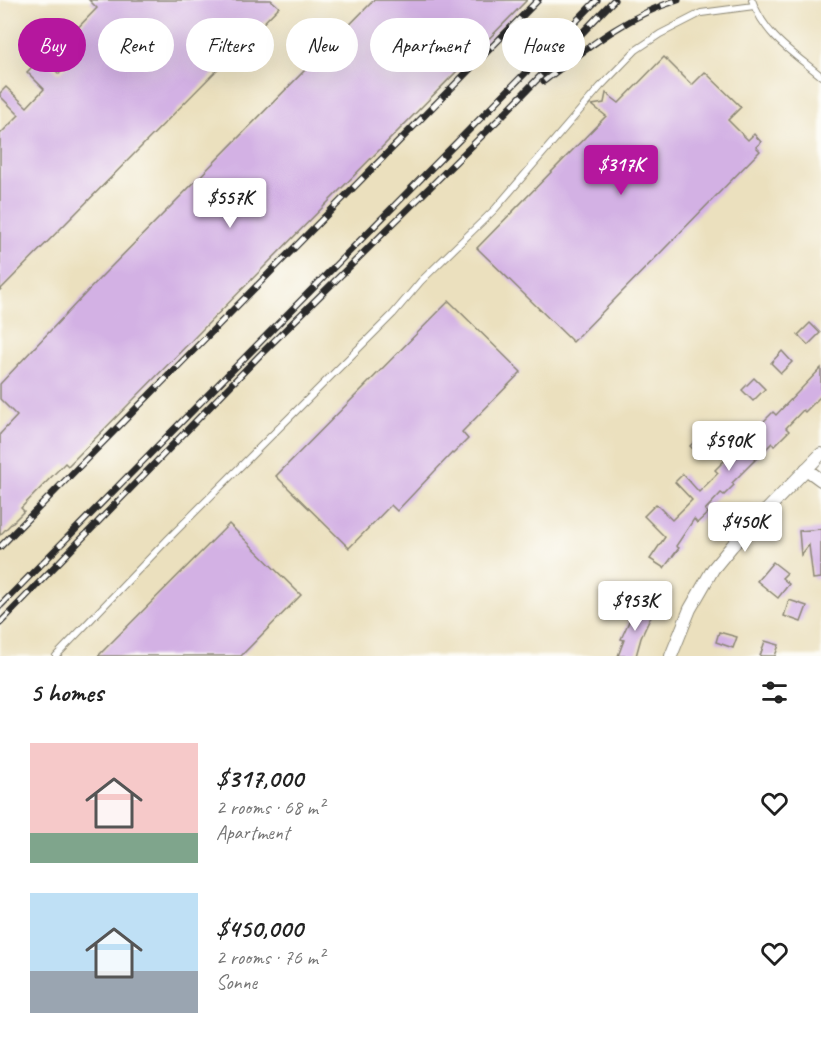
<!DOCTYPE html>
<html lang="en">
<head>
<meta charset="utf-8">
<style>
  body { margin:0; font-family:Caveat,sans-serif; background:#f2f2f2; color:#222; height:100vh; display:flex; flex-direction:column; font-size:22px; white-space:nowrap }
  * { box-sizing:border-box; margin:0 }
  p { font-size:20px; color:#767676 }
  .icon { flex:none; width:33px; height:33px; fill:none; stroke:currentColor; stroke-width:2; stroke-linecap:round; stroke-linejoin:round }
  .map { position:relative; height:656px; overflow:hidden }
  .panel { display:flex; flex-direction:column; background:#fff; flex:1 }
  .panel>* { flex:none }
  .banner { position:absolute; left:18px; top:18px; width:786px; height:54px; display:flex; gap:12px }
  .price { position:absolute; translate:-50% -51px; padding:0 14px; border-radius:6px; background:#fff; color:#222; font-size:20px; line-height:39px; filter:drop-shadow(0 2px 3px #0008) }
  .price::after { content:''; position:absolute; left:50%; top:36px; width:18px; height:14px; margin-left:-9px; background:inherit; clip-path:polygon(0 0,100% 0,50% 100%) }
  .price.current { background:#b5179e; color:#fff }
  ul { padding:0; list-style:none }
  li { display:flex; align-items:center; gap:18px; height:150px; padding:0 30px }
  li span { display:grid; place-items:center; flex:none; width:168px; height:120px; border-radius:0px; color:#555 }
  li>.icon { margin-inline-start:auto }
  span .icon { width:72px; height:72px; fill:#fffc; stroke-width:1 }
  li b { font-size:26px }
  h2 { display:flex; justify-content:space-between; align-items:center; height:72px; padding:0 30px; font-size:26px }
  .tag { padding:0 21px; border-radius:27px; background:#fff; box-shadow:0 6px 24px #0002; font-size:21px; line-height:54px }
  .tag.current { background:#b5179e; color:#fff }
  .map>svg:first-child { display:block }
  .building { fill:#d3b1e4 }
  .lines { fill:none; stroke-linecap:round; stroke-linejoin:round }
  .service-casing { stroke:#8b8674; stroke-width:8 }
  .minor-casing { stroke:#8b8674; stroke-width:14 }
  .service { stroke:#fff; stroke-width:6 }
  .minor { stroke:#fff; stroke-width:12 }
  .rail-casing { stroke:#2b2b2b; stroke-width:7 }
  .rail { stroke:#fdfcf7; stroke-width:4.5; stroke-dasharray:14; stroke-linecap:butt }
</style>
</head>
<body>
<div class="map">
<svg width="821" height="656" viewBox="0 0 821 656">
  <rect width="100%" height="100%" fill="#fdfcf7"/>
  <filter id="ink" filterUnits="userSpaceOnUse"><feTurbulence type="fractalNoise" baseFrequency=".0167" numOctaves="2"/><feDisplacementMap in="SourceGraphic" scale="12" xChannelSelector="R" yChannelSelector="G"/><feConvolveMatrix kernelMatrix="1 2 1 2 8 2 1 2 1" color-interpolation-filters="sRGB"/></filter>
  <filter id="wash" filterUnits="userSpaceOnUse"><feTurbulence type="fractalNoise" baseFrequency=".008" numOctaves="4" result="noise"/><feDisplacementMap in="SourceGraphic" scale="24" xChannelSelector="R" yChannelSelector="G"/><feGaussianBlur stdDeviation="1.35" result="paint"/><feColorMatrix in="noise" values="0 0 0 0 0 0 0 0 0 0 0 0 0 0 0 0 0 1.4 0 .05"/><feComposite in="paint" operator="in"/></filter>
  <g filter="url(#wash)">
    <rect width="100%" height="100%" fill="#ebe0be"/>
    <g id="blocks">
      <g class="building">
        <path d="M 89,0 L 271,0 L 279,7 L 0,290 L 0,134 L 19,115 L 0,96 L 0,93 L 6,87 L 27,107 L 44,89 L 27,72 L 42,57 L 59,74 L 78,55 L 64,42 L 97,8 Z"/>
        <path d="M 374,0 L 527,0 L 68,466 L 65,463 L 21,508 L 24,511 L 0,535 L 0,434 L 17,416 L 0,399 L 0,384 L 101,277 Z"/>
        <path d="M 664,57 L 692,85 L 705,72 L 741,107 L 728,120 L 748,140 L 754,134 L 761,142 L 756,147 L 760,151 L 573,342 L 477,248 L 606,116 L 592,105 L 604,103 L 606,93 L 619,103 Z"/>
        <path d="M 449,301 L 521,372 L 462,432 L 468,439 L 453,454 L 452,453 L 397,511 L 391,505 L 349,548 L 276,476 Z"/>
        <path d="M 810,323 L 820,333 L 808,345 L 798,335 Z"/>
        <path d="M 782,351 L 792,362 L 781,373 L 771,363 Z"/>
        <path d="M 821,368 L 821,396 L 805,412 L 803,410 L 786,428 L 789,431 L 774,446 L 772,443 L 732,483 L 734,485 L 724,495 L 721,493 L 705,510 L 708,513 L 697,523 L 694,519 L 676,546 L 679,548 L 664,568 L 650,559 L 665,537 L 644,516 L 656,504 L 672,520 L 692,500 L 675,482 L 683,474 L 699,492 L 718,473 L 715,470 L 773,412 L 776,415 Z"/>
        <path d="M 754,378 L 765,389 L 753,401 L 742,390 Z"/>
        <path d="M 699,437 L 709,447 L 700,456 L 690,446 Z"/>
        <path d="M 229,524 L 301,595 L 241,656 L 98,656 Z"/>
        <path d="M 821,529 L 821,578 L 813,579 L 809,545 L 801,555 L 799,531 Z"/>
        <path d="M 773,562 L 787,573 L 782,578 L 789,584 L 778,598 L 757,581 Z"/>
        <path d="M 614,586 L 628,593 L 624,604 L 609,597 Z"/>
        <path d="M 789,600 L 807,606 L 801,622 L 784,616 Z"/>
        <path d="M 636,606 L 652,614 L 641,638 L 636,656 L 618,656 L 624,640 L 621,639 Z"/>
        <path d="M 719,632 L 737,637 L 733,648 L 716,642 Z"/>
        <path d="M 765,641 L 779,645 L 775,656 L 760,656 Z"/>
      </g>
    </g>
  </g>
  <g filter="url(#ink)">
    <use href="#blocks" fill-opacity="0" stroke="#8b8674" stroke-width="1.5"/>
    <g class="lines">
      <defs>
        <g id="service">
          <path d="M 752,0 C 765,36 792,52 821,76"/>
          <path d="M 56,656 L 168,539 L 393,314 L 421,281 L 495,209 L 600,87 L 636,50 L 660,34 L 701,13 L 754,6"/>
        </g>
        <g id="minor">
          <path d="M 806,469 L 821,480"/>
          <path d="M 671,656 L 690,609 L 713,569 L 732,546 L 821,454"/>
        </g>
      </defs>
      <use href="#service" class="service-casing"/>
      <use href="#minor" class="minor-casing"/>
      <use href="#service" class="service"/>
      <use href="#minor" class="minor"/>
      <defs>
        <g id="rail">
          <path d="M 544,81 C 586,49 626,16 678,0"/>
          <path d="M 0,547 L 538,0"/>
          <path d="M 0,606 L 597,0"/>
          <path d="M 0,623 L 259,356 L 498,120 L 614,0"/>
        </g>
      </defs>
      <use href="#rail" class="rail-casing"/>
      <use href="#rail" class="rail"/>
    </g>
  </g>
</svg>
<b class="price current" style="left:621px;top:196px">$317K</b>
<b class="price" style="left:230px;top:229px">$557K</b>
<b class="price" style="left:729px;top:472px">$590K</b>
<b class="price" style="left:745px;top:553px">$450K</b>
<b class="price" style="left:635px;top:632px">$953K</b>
<div class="banner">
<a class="tag current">Buy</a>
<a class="tag">Rent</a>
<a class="tag">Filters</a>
<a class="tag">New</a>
<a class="tag">Apartment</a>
<a class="tag">House</a>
</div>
</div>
<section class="panel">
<h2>5 homes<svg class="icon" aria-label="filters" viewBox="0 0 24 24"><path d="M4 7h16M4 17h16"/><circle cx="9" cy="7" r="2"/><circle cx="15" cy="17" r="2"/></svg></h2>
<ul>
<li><span style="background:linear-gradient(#f6c9c9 75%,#7fa58c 0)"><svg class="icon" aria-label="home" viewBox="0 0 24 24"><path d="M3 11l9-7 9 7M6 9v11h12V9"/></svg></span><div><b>$317,000</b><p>2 rooms · 68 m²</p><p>Apartment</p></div><svg class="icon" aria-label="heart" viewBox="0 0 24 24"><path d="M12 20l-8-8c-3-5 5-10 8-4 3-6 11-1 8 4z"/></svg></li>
<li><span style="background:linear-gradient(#bfe0f5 65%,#9aa5b1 0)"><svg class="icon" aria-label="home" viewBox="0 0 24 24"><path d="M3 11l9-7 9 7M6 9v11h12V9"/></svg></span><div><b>$450,000</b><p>2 rooms · 76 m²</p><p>Sonne</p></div><svg class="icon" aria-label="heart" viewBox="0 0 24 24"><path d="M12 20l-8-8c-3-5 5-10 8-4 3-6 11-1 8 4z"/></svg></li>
</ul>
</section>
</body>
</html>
